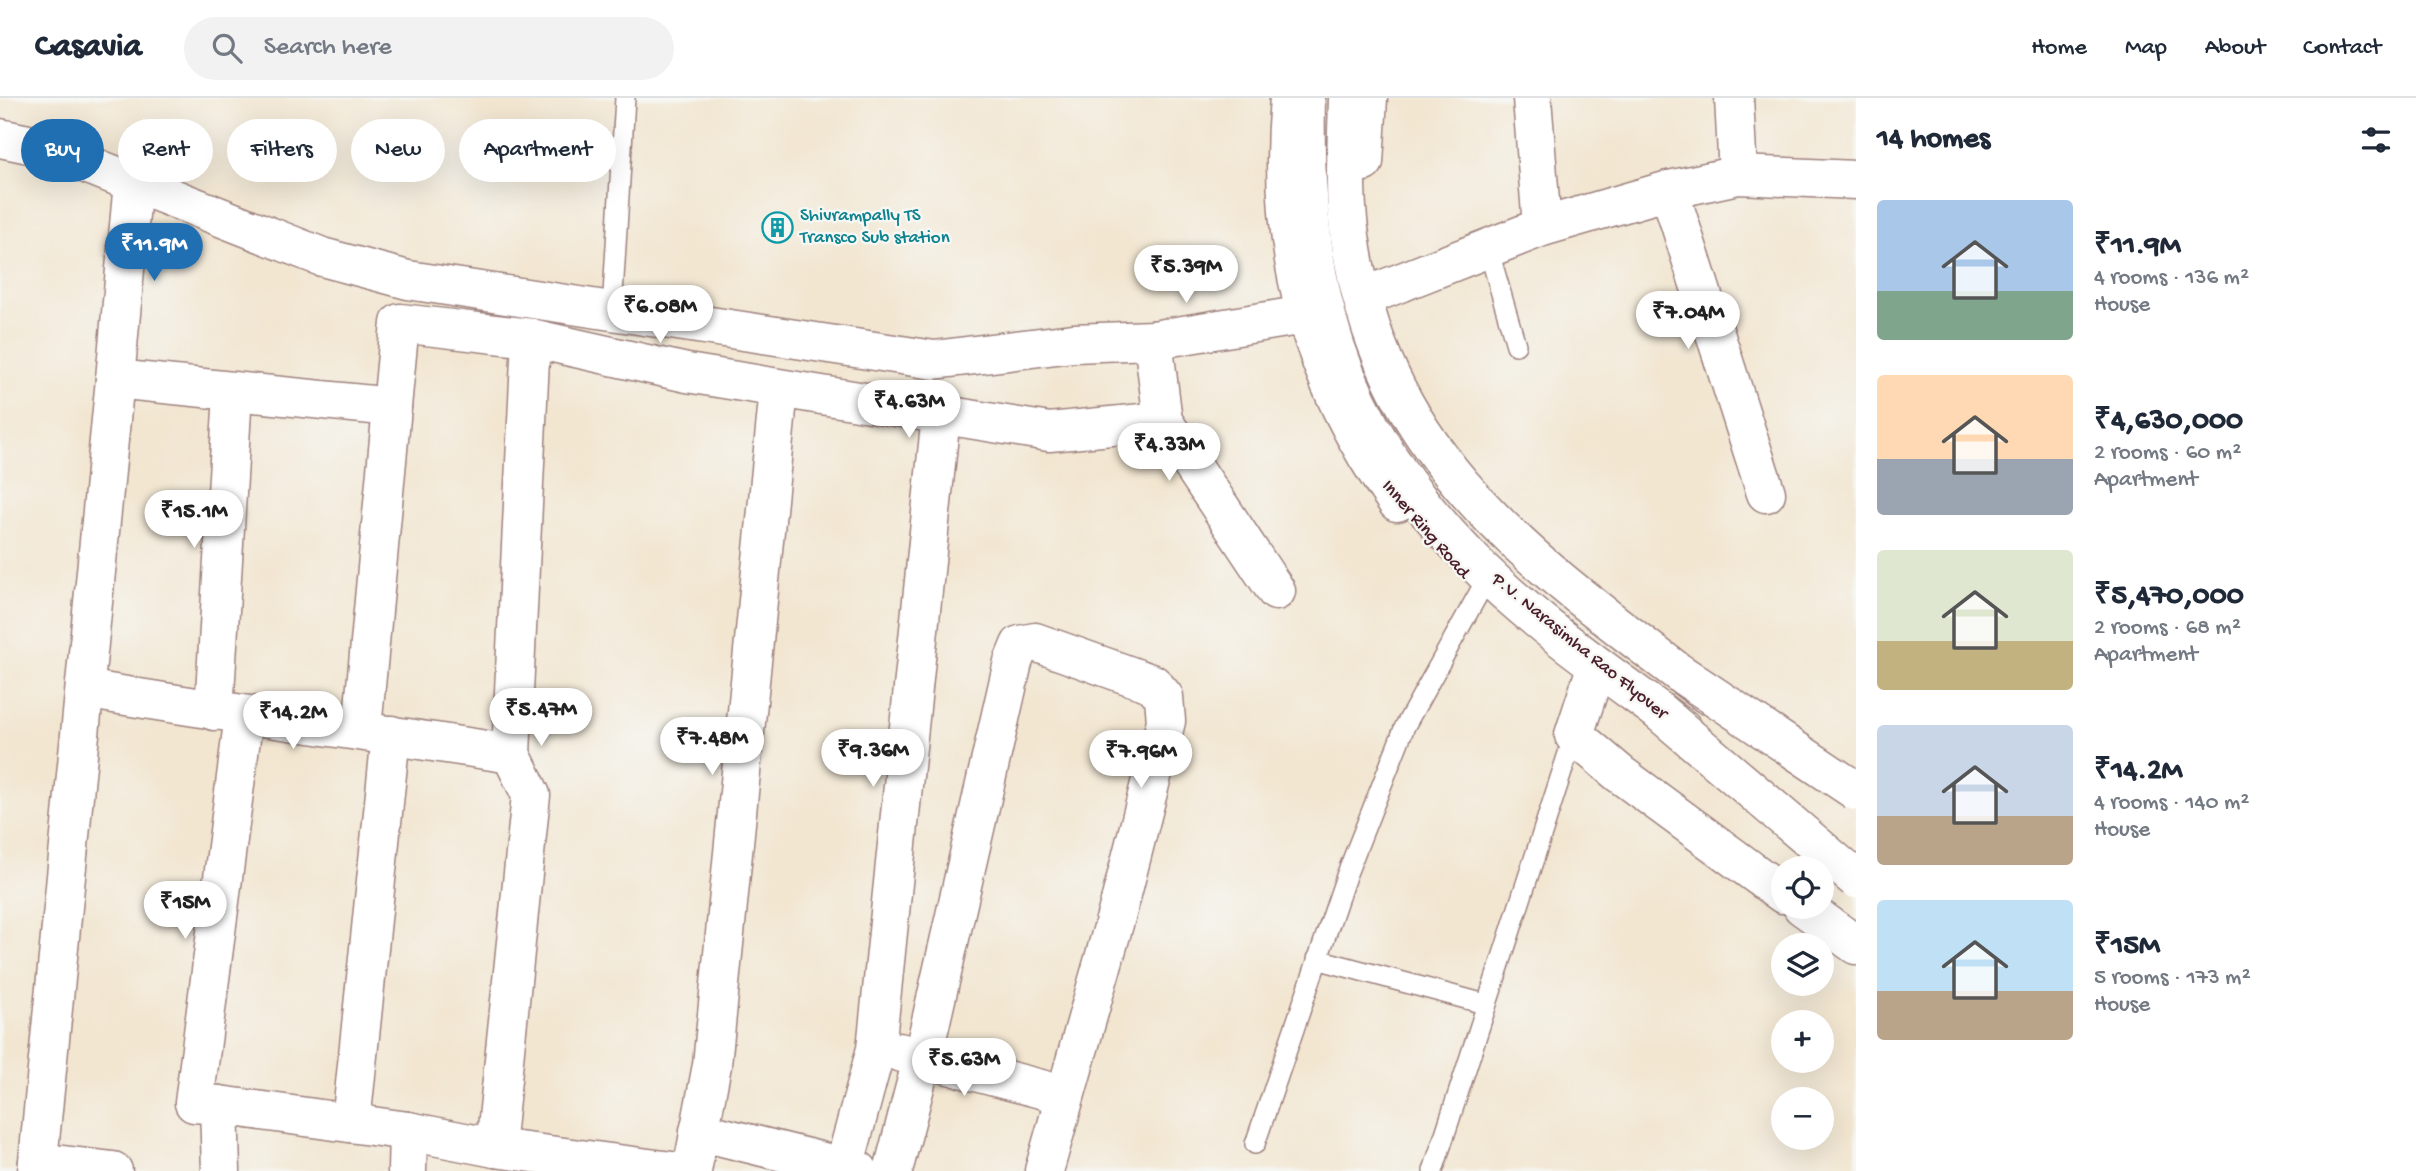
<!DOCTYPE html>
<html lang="en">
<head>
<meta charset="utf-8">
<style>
  body { margin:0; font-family:"Gochi Hand",sans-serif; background:#f2f2f3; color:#1f2937; height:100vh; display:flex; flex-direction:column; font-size:26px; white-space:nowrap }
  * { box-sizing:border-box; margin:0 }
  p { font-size:23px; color:#747a83 }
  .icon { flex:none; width:38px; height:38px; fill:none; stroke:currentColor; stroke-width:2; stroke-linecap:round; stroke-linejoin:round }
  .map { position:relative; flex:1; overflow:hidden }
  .sheet { display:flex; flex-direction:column; background:#fff; width:560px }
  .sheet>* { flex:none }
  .hud { position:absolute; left:21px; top:21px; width:665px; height:63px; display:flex; gap:14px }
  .tools { position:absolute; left:1771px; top:758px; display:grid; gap:14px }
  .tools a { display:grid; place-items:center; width:63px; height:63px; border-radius:50%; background:#fff; box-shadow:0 7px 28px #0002; font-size:35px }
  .price { position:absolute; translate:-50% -60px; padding:0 16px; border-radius:24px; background:#fff; color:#222; font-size:23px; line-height:46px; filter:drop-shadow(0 2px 4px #0008) }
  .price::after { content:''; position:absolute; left:50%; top:42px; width:21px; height:16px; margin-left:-10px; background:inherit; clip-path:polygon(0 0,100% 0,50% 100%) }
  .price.active { background:#1f6fb2; color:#fff }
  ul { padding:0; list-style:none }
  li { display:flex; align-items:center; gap:21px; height:175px; padding:0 21px }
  li span { display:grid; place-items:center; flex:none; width:196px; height:140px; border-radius:7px; color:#555 }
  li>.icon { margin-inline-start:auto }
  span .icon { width:84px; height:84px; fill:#fffc; stroke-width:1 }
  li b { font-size:30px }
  h2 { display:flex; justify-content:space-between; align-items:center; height:84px; padding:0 21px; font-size:30px }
  .chip { padding:0 24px; border-radius:32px; background:#fff; box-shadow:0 7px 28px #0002; font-size:24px; line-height:63px }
  .chip.active { background:#1f6fb2; color:#fff }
  header { display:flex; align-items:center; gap:42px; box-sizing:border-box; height:98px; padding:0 35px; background:#fff; border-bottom:2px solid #e0e1e3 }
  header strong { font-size:33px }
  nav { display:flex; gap:38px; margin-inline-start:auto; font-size:24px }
  .search { width:490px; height:63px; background:#f2f2f3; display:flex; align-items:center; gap:18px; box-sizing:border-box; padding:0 24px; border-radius:38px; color:#747a83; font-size:26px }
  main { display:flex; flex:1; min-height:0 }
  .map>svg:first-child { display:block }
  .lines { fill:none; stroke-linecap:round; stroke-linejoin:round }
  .service-casing { stroke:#9e827e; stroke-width:22 }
  .minor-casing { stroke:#9e827e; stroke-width:41 }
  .tertiary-casing { stroke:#9e827e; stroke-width:41 }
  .primary-casing { stroke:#9e827e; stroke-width:41 }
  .motorway-casing { stroke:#9e827e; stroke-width:41 }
  .service { stroke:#fff; stroke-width:19 }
  .minor { stroke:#fff; stroke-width:38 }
  .tertiary { stroke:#fff; stroke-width:38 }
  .primary { stroke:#fff; stroke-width:38 }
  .motorway { stroke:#fff; stroke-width:38 }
  .motorway-bridge-casing { stroke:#9e827e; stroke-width:41; stroke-linecap:butt }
  .motorway-bridge { stroke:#fff; stroke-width:38 }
  .labels { text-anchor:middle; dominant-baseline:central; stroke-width:5; stroke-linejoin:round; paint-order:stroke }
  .culture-label { font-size:19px; fill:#0d838f; stroke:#f6f6f2; text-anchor:start }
  .street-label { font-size:19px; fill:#4a1f2b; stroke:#f6f6f2 }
</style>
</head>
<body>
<header>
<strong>Casavia</strong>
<div class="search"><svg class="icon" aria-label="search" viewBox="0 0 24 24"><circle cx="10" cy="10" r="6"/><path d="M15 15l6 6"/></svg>Search here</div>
<nav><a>Home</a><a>Map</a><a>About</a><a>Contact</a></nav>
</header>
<main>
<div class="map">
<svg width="1856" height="1073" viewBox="0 0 1856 1073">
  <rect width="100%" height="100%" fill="#f6f6f2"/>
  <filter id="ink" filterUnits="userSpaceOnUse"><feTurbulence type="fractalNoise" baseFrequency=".0143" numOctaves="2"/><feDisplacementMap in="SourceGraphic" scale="14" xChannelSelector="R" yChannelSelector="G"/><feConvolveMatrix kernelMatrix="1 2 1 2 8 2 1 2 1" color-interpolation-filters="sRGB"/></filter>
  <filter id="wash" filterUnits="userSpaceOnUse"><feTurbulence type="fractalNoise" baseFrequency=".00686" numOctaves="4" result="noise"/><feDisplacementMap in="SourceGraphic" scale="28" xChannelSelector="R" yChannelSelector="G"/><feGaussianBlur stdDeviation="1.57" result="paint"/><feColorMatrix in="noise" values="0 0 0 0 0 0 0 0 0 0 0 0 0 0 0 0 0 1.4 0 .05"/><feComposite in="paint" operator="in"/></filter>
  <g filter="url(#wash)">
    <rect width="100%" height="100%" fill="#f2e6d1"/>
  </g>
  <g filter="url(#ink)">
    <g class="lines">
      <defs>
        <g id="service">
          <path d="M 1488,150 L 1516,247"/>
          <path d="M 612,213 L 625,0"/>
          <path d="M 1317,861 L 1485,906"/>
          <path d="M 1255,1046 L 1346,778 L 1405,628 L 1480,493"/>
          <path d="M 1433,1073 L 1574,637"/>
        </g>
        <g id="minor">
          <path d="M 1532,0 L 1542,129"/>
          <path d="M 1734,0 L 1738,77"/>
          <path d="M 1669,92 L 1766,395"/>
          <path d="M 1379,193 L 1542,129 L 1669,92 L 1738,77 L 1856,82"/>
          <path d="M 1153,242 L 1163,323 L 1276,493"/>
          <path d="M 115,281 L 133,84"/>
          <path d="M 1594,576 L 1574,637 L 1620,676 L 1783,796"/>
          <path d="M 85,591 C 227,616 369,633 511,656"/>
          <path d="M 214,613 L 233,295"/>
          <path d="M 362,631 L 392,309"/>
          <path d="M 1802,808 L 1856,847"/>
          <path d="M 899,954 L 1064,997"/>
          <path d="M 219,1007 L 194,1005 L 244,617"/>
          <path d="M 351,1025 L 391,637"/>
          <path d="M 699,1033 L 859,1073"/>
          <path d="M 495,1050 L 531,697 L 511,656 L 531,240"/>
          <path d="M 38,1064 L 113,1073"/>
          <path d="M 37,1073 L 115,281 L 392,309 L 400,225 L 531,240 L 687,275 L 1049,334 L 1163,323"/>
          <path d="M 221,1073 L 219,1007 L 408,1033 L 495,1050 L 672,1073"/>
          <path d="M 407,1073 L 408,1033"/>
          <path d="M 692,1073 L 712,967 L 779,291"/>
          <path d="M 843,1073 L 876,951 L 941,317"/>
          <path d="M 893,1073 L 923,958 L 1013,564 L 1020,547 L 1035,544 L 1153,586 L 1164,599 L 1166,623 L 1119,808 L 1044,1073"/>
        </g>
        <path id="tertiary" d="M 0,40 L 43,49 L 322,159 L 408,182 L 934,262 L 1073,245 L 1153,242 L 1304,217"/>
        <g id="primary">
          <path d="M 1289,0 C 1275,150 1309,281 1397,404"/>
          <path d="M 1364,64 L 1368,0"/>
        </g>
        <g id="motorway">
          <path d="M 1306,0 C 1302,187 1334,321 1469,459 C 1532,524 1610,576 1683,631"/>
          <path d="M 1348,0 C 1347,46 1343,93 1350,138 C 1381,367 1540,468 1708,597"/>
        </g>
      </defs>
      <use href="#service" class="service-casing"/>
      <use href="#minor" class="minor-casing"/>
      <use href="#tertiary" class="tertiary-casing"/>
      <use href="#primary" class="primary-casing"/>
      <use href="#motorway" class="motorway-casing"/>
      <use href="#service" class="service"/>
      <use href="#minor" class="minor"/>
      <use href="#tertiary" class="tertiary"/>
      <use href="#primary" class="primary"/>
      <use href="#motorway" class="motorway"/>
      <defs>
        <g id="motorway-bridge">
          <path d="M 1681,576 L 1856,693"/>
          <path d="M 1656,611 L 1856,781"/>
        </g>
      </defs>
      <use href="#motorway-bridge" class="motorway-bridge-casing"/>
      <use href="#motorway-bridge" class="motorway-bridge"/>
    </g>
  </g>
  <defs>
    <symbol id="building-ring" viewBox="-11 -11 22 22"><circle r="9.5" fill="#f6f6f2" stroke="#0f9aa8" stroke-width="1.5"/><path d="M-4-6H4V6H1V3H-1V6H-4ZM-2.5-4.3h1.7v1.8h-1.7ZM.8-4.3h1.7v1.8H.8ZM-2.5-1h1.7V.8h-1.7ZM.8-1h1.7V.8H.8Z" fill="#0f9aa8"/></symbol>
  </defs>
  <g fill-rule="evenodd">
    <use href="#building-ring" x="760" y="112" width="35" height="35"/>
  </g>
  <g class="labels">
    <g class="culture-label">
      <text x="800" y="118">Shivrampally TS<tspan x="800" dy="22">Transco Sub station</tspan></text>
    </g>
    <g class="street-label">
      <text transform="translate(1425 432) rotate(49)">Inner Ring Road</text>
      <text transform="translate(1579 549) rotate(39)">P.V. Narasimha Rao Flyover</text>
    </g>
  </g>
</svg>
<div class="tools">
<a><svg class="icon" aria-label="locate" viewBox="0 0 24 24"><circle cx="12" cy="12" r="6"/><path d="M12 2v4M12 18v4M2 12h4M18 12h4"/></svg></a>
<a><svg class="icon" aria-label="layers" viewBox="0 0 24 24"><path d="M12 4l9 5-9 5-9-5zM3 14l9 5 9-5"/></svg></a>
<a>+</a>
<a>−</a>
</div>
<b class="price active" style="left:154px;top:185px">₹11.9M</b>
<b class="price" style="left:1186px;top:207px">₹5.39M</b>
<b class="price" style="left:660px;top:247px">₹6.08M</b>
<b class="price" style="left:1688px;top:253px">₹7.04M</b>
<b class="price" style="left:909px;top:342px">₹4.63M</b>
<b class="price" style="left:1169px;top:385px">₹4.33M</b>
<b class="price" style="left:194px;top:452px">₹15.1M</b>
<b class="price" style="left:541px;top:650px">₹5.47M</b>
<b class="price" style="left:293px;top:653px">₹14.2M</b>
<b class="price" style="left:712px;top:679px">₹7.48M</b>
<b class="price" style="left:873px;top:691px">₹9.36M</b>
<b class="price" style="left:1141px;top:692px">₹7.96M</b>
<b class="price" style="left:185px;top:843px">₹15M</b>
<b class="price" style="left:964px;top:1000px">₹5.63M</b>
<div class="hud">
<a class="chip active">Buy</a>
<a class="chip">Rent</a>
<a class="chip">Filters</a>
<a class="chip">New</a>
<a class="chip">Apartment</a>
</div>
</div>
<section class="sheet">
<h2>14 homes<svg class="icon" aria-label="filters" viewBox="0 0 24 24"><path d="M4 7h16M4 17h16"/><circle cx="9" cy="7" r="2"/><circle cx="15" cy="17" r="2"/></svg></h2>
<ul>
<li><span style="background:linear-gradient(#a9c7e8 65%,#7fa58c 0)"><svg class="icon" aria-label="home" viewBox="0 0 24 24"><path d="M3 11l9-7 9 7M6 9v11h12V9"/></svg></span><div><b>₹11.9M</b><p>4 rooms · 136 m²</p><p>House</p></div></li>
<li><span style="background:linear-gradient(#ffd9b3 60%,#9aa5b1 0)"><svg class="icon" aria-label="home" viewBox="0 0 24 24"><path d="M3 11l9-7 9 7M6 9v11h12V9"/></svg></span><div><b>₹4,630,000</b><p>2 rooms · 60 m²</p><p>Apartment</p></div></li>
<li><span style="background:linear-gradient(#dfe7d0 65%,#c2b280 0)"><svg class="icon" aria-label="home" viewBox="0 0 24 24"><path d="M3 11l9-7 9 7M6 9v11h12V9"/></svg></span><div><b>₹5,470,000</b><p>2 rooms · 68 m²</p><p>Apartment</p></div></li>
<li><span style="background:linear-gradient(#c9d6e8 65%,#b9a48a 0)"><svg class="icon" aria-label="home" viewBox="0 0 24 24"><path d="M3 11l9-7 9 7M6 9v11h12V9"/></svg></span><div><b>₹14.2M</b><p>4 rooms · 140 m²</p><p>House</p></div></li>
<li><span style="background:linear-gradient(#bfe0f5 65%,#b9a48a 0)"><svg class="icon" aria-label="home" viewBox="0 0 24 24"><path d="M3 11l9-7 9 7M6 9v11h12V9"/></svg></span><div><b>₹15M</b><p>5 rooms · 173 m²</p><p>House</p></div></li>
</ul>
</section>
</main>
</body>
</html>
